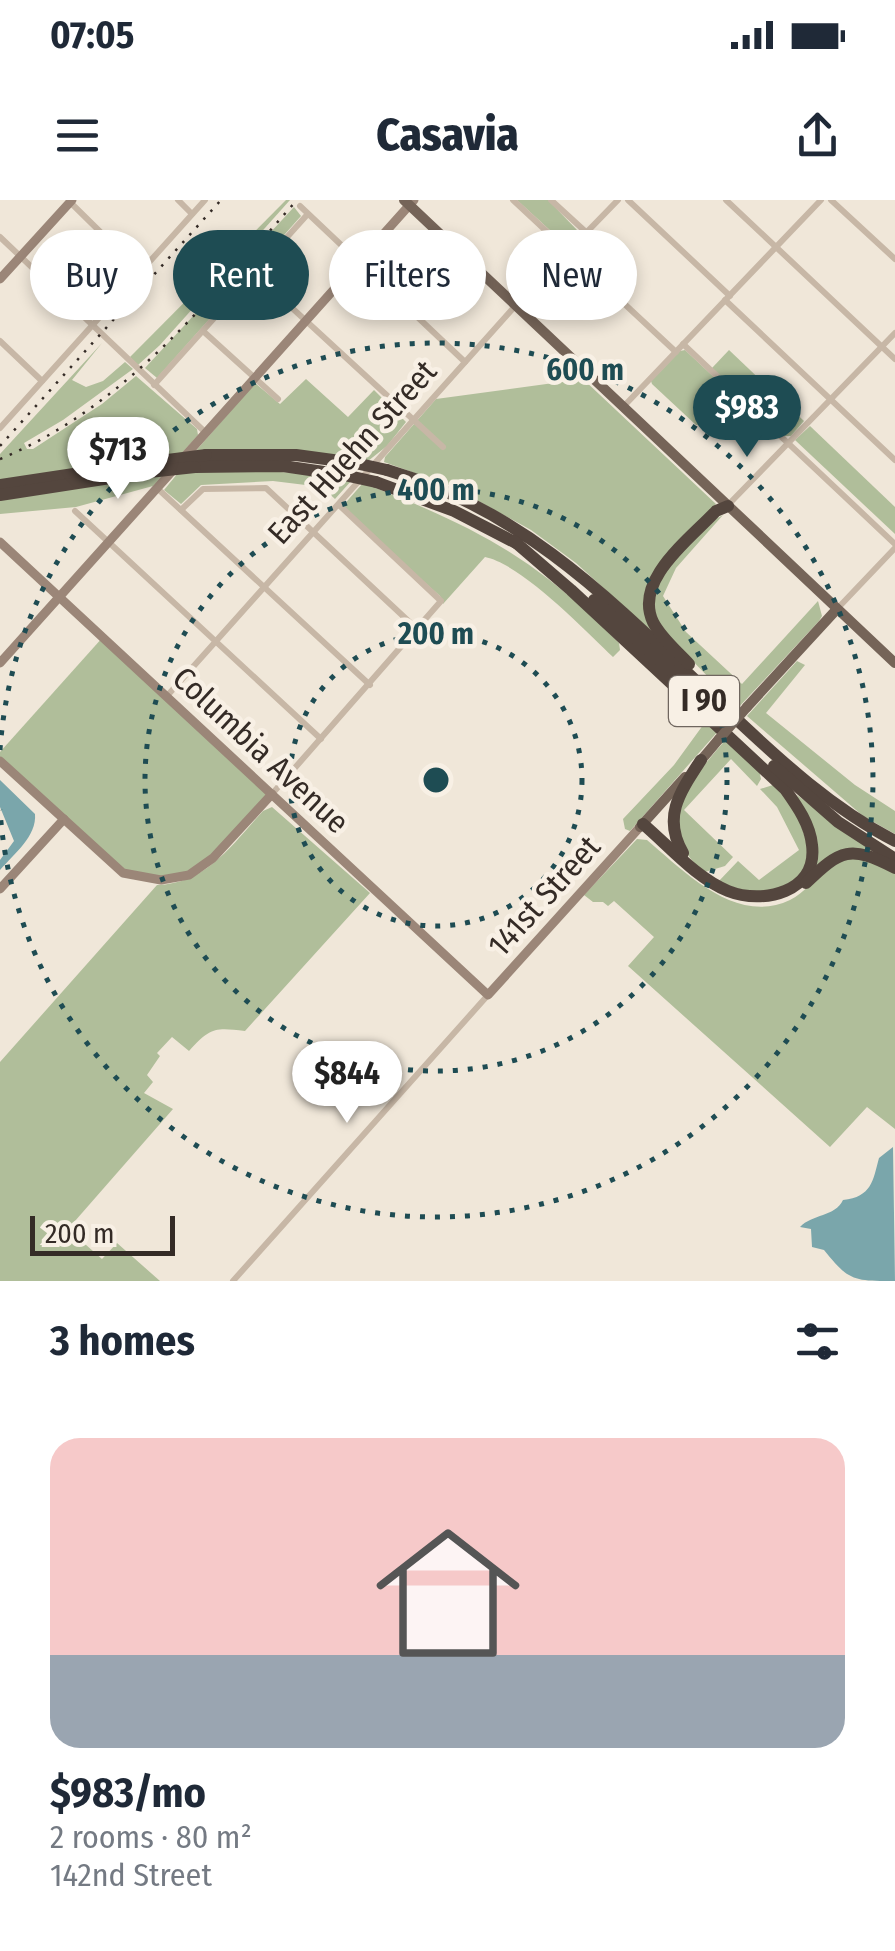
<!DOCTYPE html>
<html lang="en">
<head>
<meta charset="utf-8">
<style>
  body { margin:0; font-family:"Fira Sans Condensed",sans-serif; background:#f2f2f3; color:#1f2937; height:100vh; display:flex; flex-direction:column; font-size:38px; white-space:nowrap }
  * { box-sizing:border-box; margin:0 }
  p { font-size:32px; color:#747a83 }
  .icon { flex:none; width:55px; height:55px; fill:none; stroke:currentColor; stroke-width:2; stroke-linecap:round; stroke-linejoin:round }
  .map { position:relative; height:1081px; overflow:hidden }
  .sheet { display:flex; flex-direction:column; background:#fff; flex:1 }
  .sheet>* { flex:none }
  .hud { position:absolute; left:30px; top:30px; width:835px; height:90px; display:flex; gap:20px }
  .scale { position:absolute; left:30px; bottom:25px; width:145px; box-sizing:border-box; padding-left:10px; border:5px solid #342b26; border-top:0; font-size:28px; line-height:35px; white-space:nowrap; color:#342b26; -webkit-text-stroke:8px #f8f0e5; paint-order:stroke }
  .price { position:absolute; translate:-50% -85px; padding:0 22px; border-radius:35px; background:#fff; color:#222; font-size:32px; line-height:65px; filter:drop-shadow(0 2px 5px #0008) }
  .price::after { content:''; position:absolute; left:50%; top:60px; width:30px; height:22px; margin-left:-15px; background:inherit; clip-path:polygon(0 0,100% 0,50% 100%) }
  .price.selected { background:#1e4c53; color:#fff }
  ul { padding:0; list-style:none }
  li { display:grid; align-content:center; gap:20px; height:530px; padding:0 50px }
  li+li { border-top:2px solid #e0e1e3 }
  li span { display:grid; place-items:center; height:310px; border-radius:30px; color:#555 }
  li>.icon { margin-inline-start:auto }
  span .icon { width:180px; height:180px; fill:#fffc; stroke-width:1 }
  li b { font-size:42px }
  h2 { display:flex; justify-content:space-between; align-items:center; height:120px; padding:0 50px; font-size:42px }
  .pill { padding:0 35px; border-radius:45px; background:#fff; box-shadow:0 5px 15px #0003; font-size:35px; line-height:90px }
  .pill.selected { background:#1e4c53; color:#fff }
  .status { display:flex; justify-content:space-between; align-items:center; height:70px; padding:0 50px; background:#fff; direction:ltr }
  .status svg { height:28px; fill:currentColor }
  header { display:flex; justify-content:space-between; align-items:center; height:130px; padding:0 50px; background:#fff; font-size:45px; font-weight:800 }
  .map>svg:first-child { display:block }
  .green { fill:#b0be9a }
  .water { fill:#7aa6ab }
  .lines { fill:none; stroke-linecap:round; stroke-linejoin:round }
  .street { stroke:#c7b7a6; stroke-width:6 }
  .secondary { stroke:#9b8678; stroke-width:9 }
  .primary { stroke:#756458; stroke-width:10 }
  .highway { stroke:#54463e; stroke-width:12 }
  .rail { stroke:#342b26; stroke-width:2.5; stroke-dasharray:2.5 8; stroke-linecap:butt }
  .primary-bridge { stroke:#756458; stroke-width:10 }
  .highway-bridge { stroke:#54463e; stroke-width:12 }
  .ring { fill:none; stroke:#1e4c53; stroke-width:5; stroke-dasharray:5 10 }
  .labels { text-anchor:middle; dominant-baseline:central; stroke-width:9; stroke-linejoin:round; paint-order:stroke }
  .shield { fill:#f8f0e5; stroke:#6f665f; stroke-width:2.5 }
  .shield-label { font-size:30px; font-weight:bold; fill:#342b26 }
  .street-label { font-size:32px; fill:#342b26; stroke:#f8f0e5 }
  .centre { fill:#1e4c53; stroke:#f8f0e5; stroke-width:5 }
  .ring-label { font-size:30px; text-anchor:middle; font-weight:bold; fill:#1e4c53; stroke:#f8f0e5; stroke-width:9; stroke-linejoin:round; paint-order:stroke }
</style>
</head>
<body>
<div class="status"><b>07:05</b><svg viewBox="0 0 49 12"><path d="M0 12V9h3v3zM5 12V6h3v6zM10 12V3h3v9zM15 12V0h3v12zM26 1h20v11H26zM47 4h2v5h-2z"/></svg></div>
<header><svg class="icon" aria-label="menu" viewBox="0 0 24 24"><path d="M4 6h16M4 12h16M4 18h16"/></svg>Casavia<svg class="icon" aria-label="share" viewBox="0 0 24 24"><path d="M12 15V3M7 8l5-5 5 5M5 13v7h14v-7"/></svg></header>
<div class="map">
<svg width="895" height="1081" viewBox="0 0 895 1081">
  <rect width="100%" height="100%" fill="#f0e7d9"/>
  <g class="green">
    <path d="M 286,0 L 290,0 L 160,145 L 138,165 L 130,157 Z"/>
    <path d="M 517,0 L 548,0 L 578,31 L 565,44 Z"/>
    <path d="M 294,7 L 301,16 L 157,178 L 145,168 Z"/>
    <path d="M 102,143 L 72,180 L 86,187 L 103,181 L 125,162 L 133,169 L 63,220 L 24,243 L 27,249 L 33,249 L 102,204 L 136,176 L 197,229 L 198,235 L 181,254 L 0,290 L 0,254 Z"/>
    <path d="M 685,150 L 748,209 L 747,215 L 736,221 L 696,225 L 652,184 L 651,181 L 680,151 Z"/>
    <path d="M 729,150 L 804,221 L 791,236 L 785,236 L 712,168 Z"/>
    <path d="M 306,179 L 348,217 L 374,190 L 406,222 L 387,246 L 368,261 C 309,249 255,247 194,253 L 255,183 L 280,204 Z"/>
    <path d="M 583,179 L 716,304 C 683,340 626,378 652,432 L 576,363 L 531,330 L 451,286 L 384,262 L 385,257 L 436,199 Z"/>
    <path d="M 810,226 L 895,307 L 895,334 L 795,240 Z"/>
    <path d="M 235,270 L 301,273 L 352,280 L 335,299 L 322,287 L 273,281 L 201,285 L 181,304 L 164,290 L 178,273 Z"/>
    <path d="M 163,275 L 153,286 L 76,307 L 0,314 L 0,299 Z"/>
    <path d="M 363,283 C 474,326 535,357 619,443 L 620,450 L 613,457 C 585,430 521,364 485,357 L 443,404 L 440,396 L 341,308 Z"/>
    <path d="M 723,315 L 676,368 L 663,396 L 686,432 L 742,484 L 818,401 L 822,416 L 819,421 L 738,508 L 660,427 C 656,417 652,407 654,395 C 657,375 705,323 723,315 Z"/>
    <path d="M 103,437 L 272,594 L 213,658 L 189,675 L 161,680 L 123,673 L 0,561 L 0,552 Z"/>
    <path d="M 797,461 L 805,465 L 766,513 L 855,585 L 895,611 L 895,634 L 863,616 L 747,516 Z"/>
    <path d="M 706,521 L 720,529 L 630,631 L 625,629 L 623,619 L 674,565 Z"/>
    <path d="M 728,537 L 759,570 L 761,579 L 757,586 L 731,559 L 684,610 L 733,657 L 725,666 L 705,672 C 684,659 670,626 680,602 C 688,583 714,553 728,537 Z"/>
    <path d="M 773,585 C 800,608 831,674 779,688 C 772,690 764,694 756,693 C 744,691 730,686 718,682 L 738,661 L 759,680 L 799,650 L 777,607 L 760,589 Z"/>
    <path d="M 797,595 L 873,652 L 816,667 Z"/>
    <path d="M 272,607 L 370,693 L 245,831 C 214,827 210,828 189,851 L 172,837 L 157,853 L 160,856 L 147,875 L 153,882 L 144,893 L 173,909 L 68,1029 L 102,1059 L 117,1043 L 160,1081 L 0,1081 L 0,862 L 157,685 C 206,684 232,645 263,611 Z"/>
    <path d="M 637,639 L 647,640 C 684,671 736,726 790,700 C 805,693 813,679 826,669 C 834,663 845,660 854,656 L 895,671 L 895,929 L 867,907 L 830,947 L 628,766 L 654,737 L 614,701 L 608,706 L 603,702 L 593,702 L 584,695 Z"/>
  </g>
  <g class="water">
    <path d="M 0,580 L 35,614 C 37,636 14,654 0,670 L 0,660 L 14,641 L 0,607 Z"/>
    <path d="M 893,947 L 895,1081 C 853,1081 849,1081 824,1050 L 812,1047 L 811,1029 L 800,1027 C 812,1014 835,1017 843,1000 C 872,997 873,980 879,958 Z"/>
  </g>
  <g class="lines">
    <g class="street">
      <path d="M 178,0 L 192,14"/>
      <path d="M 513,0 L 676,152"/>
      <path d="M 551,0 L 587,33"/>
      <path d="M 628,0 L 730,96"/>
      <path d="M 726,0 L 895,159"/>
      <path d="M 831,0 L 895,59"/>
      <path d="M 70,2 L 140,71"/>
      <path d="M 300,6 L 465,162"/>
      <path d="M 0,37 L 206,233"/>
      <path d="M 254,73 L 443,247"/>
      <path d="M 725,100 L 895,260"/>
      <path d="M 203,131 L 278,199"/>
      <path d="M 0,141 L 42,181"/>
      <path d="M 683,144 L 895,344"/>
      <path d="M 154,185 L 306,16"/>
      <path d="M 624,206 L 821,0"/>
      <path d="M 0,228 L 205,0"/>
      <path d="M 157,288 L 370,485"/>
      <path d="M 729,304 L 895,133"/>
      <path d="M 181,310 L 203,289 L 266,288 L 418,430"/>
      <path d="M 75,311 L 321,539"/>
      <path d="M 837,409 L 895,348"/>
      <path d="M 167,496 L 516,105 L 618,0"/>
      <path d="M 272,594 L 441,401 L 339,305"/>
      <path d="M 233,1081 L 488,795"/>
    </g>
    <g class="secondary">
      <path d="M 0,79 L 72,0"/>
      <path d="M 185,256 L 414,0"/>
      <path d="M 0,342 L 488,795 L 640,627"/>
      <path d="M 0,463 L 175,268"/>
      <path d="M 0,561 L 123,673 L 161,680 L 189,675 L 213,658 L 272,594"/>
      <path d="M 0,689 L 64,619"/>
    </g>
    <g class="primary">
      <path d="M 404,0 L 895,463"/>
      <path d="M 747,507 L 837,409"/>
      <path d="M 697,565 L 719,539"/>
      <path d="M 640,627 L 685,577"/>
    </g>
    <g class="highway">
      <path d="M 206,255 L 296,255 L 355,263"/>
      <path d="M 195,267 L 283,266 L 344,275"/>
      <path d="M 387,270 C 532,312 625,415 732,515 C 782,562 833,609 895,641"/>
      <path d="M 376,282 L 454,311 L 518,344"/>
      <path d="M 0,285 L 160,261"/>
      <path d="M 0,295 L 149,272"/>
      <path d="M 514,341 L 571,390 L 785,589 C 797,606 810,624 812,645 C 818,692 763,705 728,691 C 696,678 669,646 643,624"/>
      <path d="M 594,400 L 701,498"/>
      <path d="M 689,464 C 677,451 661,438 653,422 C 633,380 691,338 716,311 L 728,306"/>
      <path d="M 774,566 L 838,622 L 895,659"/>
      <path d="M 683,653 C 662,617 680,592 701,560"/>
      <path d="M 806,683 C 841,649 850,645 895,668"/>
    </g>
    <g class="rail">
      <path d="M 0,246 L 221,0"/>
      <path d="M 0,259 C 126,207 209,99 297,0"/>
    </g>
    <path class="primary-bridge" d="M 719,539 L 747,507"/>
    <g class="highway-bridge">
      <path d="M 160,261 L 206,255"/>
      <path d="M 355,263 L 387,270"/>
      <path d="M 149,272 L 195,267"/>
      <path d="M 344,275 L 376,282"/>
    </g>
  </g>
  <g class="ring">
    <circle cx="436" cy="580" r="146"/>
    <circle cx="436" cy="580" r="291"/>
    <path d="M0 550A437 437 0 1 1 0 610"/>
  </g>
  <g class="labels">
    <rect class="shield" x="669" y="476" width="70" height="50" rx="8"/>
    <g class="shield-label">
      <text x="704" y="501">I 90</text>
    </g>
    <g class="street-label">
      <text transform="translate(352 252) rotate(-48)">East Huehn Street</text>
      <text transform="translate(261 550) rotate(43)">Columbia Avenue</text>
      <text transform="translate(544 696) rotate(-48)">141st Street</text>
    </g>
  </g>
  <circle cx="436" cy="580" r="15" class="centre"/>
  <g class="ring-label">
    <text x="585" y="180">600 m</text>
    <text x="436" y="300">400 m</text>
    <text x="436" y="444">200 m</text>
  </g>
</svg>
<div class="scale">200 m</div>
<b class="price selected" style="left:747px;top:260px">$983</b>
<b class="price" style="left:118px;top:302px">$713</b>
<b class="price" style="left:347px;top:926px">$844</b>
<div class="hud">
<a class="pill">Buy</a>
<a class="pill selected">Rent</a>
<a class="pill">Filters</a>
<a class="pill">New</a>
</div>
</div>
<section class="sheet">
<h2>3 homes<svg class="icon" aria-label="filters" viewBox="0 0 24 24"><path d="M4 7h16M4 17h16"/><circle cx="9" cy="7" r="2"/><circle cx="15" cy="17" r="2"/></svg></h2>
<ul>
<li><span style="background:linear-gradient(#f6c9c9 70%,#9aa5b1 0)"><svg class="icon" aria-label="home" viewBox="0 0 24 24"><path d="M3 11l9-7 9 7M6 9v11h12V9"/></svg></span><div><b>$983/mo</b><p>2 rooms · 80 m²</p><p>142nd Street</p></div></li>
</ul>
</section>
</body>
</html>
